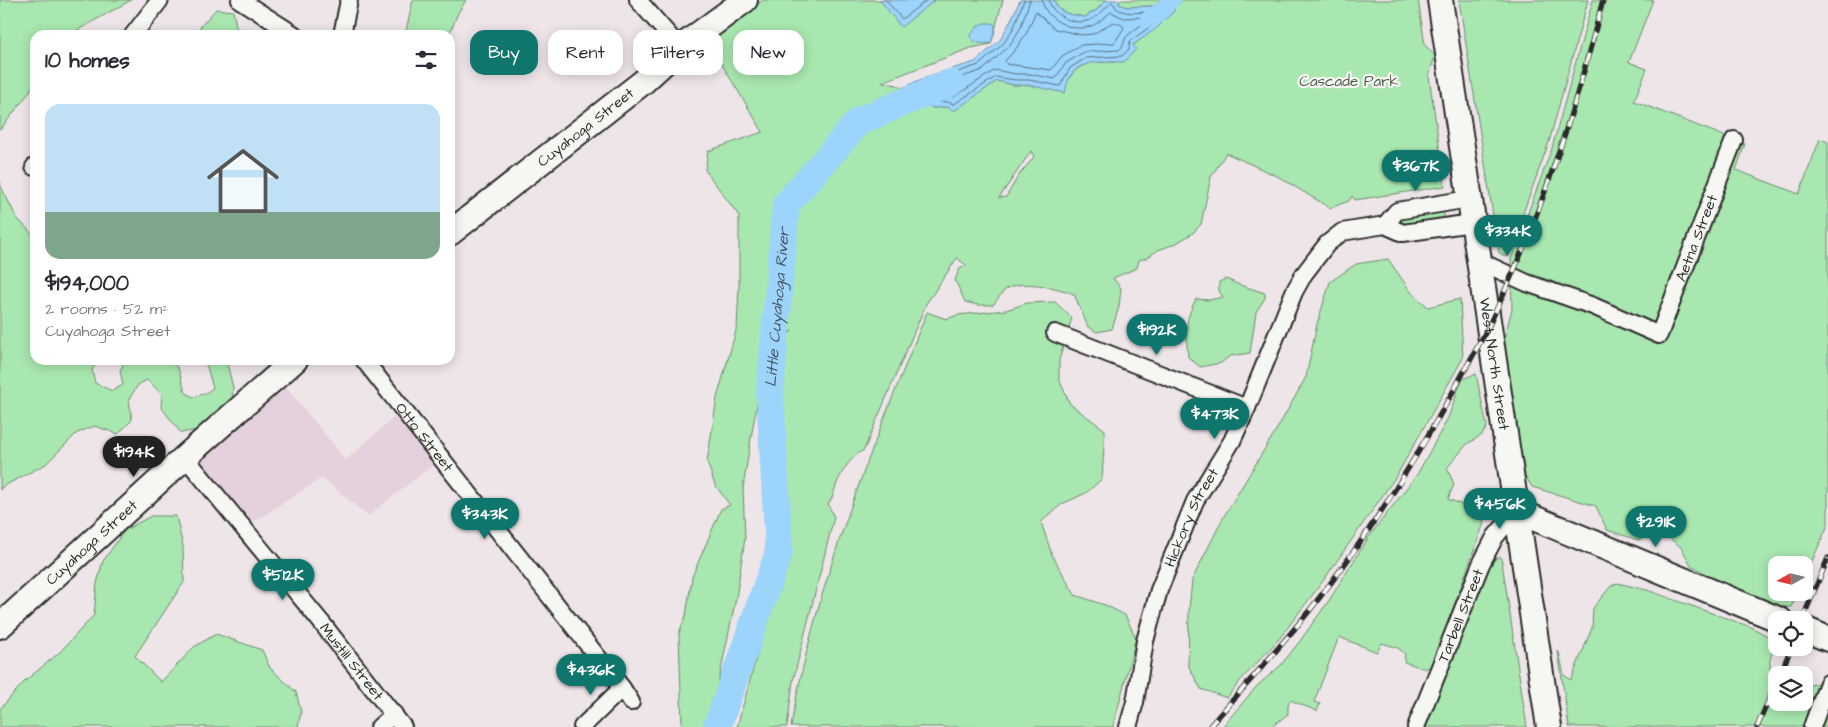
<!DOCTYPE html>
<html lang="en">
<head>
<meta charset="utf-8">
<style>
  body { margin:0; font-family:"Architects Daughter",sans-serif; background:#f2f2f3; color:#2b2b33; height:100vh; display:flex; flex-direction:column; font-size:19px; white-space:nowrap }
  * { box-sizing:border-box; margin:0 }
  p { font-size:16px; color:#7c7c81 }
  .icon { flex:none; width:28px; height:28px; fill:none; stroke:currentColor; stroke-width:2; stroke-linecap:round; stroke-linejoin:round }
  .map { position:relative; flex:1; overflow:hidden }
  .side { position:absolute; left:30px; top:30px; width:425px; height:335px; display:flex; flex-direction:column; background:#fff; border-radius:15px; box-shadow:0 2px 12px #0003 }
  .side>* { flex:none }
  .banner { position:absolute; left:470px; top:30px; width:475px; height:45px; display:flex; gap:10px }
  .needle { width:32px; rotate:262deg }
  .tools { position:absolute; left:1768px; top:556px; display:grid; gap:10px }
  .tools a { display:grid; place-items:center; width:45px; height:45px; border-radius:10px; background:#fff; box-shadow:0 2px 12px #0003; font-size:25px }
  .price { position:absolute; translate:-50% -42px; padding:0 11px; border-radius:18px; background:#0f766e; color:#fff; font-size:16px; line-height:32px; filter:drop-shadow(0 1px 2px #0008) }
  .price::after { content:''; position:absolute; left:50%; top:30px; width:15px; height:11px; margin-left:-8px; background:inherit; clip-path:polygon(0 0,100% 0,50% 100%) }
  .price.active { background:#222; color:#fff }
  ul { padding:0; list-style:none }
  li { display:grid; align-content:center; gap:10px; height:265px; padding:0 15px }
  li span { display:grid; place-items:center; height:155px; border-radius:15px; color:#555 }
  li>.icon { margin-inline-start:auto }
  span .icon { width:90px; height:90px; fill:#fffc; stroke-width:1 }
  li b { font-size:21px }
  h2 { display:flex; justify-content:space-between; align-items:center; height:60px; padding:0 15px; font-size:21px }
  .chip { padding:0 18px; border-radius:15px; background:#fff; box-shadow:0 2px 12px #0003; font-size:18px; line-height:45px }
  .chip.active { background:#0f766e; color:#fff }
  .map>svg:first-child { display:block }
  .built { fill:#e5d1de }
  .green { fill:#a8e7af; stroke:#6a896d; fill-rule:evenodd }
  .water { fill:#9dd4fc; stroke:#6f90a8 }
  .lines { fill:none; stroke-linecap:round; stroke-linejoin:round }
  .shore { stroke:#596f7f; stroke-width:1 }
  .canal { stroke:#9dd4fc; stroke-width:16 }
  .river { stroke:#9dd4fc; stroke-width:28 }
  .street-casing { stroke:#2b2b2b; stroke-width:20 }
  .secondary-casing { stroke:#2b2b2b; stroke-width:28 }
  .street { stroke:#f6f6f2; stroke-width:16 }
  .secondary { stroke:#f6f6f2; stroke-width:24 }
  .rail-casing { stroke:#2b2b2b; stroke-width:5.5 }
  .rail { stroke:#f6f6f2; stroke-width:4; stroke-dasharray:11; stroke-linecap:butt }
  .labels { text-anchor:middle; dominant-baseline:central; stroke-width:4.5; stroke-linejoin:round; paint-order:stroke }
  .park-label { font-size:15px; fill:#4a5a4c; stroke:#f6f6f2 }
  .street-label { font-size:15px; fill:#2b2b2b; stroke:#f6f6f2 }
  .water-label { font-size:16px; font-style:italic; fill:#48555f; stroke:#f6f6f2 }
</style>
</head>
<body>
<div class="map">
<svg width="1828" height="727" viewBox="0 0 1828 727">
  <rect width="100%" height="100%" fill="#eee5e9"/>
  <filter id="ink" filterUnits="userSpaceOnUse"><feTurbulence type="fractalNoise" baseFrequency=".02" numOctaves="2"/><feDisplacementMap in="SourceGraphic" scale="10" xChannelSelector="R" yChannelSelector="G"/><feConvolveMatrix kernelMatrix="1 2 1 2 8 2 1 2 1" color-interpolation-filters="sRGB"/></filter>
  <g filter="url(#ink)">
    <path class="built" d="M 282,382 L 346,460 L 396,415 L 433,465 L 368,516 L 322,478 L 247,526 L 201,466 L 204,456 L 216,443 Z"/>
    <g class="green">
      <path d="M 0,0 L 131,0 L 69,35 L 35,35 L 35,82 L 28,94 L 0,130 Z"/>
      <path d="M 413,0 L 466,0 L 458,13 L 449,35 L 405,35 Z"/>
      <path d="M 763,0 L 1003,0 C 998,15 996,29 991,44 L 971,48 L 882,82 L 897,85 L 933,108 L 948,107 L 969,99 L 997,81 L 1014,85 L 1067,82 L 1074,71 L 1088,62 L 1114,62 L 1174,10 L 1154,6 L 1126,7 L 1119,4 L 1119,0 L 1418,0 L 1425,45 L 1435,56 L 1429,76 L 1445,186 L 1355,200 L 1352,196 L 1349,201 L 1330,208 L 1279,177 L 1226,153 L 1211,177 L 1201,224 L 1193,233 L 1175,244 L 1158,250 L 1147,258 L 1139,260 L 1137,268 L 1113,278 L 1121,288 L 1119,307 L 1112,329 L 1097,332 L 1088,327 L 1074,294 C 1058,288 1020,278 1005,290 C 1001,294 997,300 993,305 L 978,305 L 965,302 L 955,280 L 960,268 L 967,266 L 957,258 L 926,304 L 864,450 C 852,456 843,469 838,481 C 834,489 834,497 828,504 L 834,517 L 793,681 L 787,727 L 737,727 L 765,626 L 780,557 L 775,564 L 779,552 L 770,393 L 774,344 L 792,331 L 768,346 L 753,426 L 743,488 L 745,538 L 736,598 L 709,727 L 690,727 L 682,725 L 679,633 L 686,615 L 692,577 L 721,509 L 730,505 L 715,485 L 707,462 L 717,398 L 737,327 L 739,287 L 739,216 L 705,170 L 708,151 L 763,132 L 718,58 L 705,68 L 696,53 ZM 1031,151 L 1034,157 L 1019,175 L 1006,197 L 999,198 Z"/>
      <path d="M 1054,0 L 1106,0 L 1098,9 L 1085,17 C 1073,15 1058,14 1054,0 Z"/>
      <path d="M 1459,0 L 1588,0 L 1549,142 L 1507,257 L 1499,253 Z"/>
      <path d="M 1593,0 L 1653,0 L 1629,62 L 1647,69 L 1634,101 L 1745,144 L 1736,170 L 1799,194 L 1820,139 L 1828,142 L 1828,525 L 1804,579 L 1804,565 L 1776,565 L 1776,592 L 1798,593 L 1791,607 L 1775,608 L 1714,579 L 1691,565 L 1681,547 L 1661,532 L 1638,540 L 1607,530 L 1596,506 L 1532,487 L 1517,463 L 1500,355 L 1512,309 L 1511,259 L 1552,148 Z"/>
      <path d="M 216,9 L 233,11 L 238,35 L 193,35 Z"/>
      <path d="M 0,181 L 1,187 L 17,218 L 35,237 L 35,360 L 99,360 L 92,370 L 95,383 L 112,391 L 123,385 L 120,371 L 125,360 L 168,360 L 178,368 L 185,392 L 193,397 L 206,393 L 213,388 L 206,364 L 200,360 L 226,360 L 233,387 L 232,403 C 217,409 210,413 203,429 L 181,433 L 161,407 L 162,394 L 147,380 L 138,385 L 129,399 L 132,420 L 118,434 L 95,426 L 77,433 L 46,464 L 2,487 L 0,490 Z"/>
      <path d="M 1442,211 L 1444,212 L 1444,219 L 1403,226 L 1398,223 L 1398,218 Z"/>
      <path d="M 1388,259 L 1411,292 L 1428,307 L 1460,299 L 1463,358 L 1397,475 L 1323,581 L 1279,639 L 1241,680 L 1227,698 L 1201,689 L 1188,665 L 1189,610 L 1192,580 L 1223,518 L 1281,422 L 1306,377 L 1317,324 L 1330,282 L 1356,264 Z"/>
      <path d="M 1226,279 L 1240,285 L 1265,293 L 1265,298 L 1256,312 L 1250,353 L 1230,356 L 1221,363 L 1200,367 L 1188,357 C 1186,331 1184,322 1196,299 L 1209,300 L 1223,297 L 1219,291 L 1219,282 Z"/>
      <path d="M 1055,302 L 1072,318 L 1059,360 L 1059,379 L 1070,404 L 1105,430 L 1102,479 L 1086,493 L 1062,504 L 1041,522 L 1052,555 L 1075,595 L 1105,605 L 1125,615 L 1136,638 L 1113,727 L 791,727 C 815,584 873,445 927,312 L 946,319 L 958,315 L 1006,310 L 1027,303 Z"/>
      <path d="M 1476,374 L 1487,427 L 1482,435 L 1467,444 L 1447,468 L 1454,484 L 1448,499 L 1477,511 L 1481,514 L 1484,523 L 1439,647 L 1436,662 L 1426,669 L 1404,662 L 1405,654 L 1398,648 L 1382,643 L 1377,652 L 1339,637 L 1314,702 L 1320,704 L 1317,711 L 1290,700 L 1288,706 L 1288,714 L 1271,727 L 1222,727 L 1257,686 L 1280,666 L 1300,641 L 1330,599 L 1368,538 L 1418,473 L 1448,418 L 1462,379 Z"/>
      <path d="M 151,516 L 176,516 L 183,546 L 184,582 L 135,656 L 161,682 L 194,647 L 216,634 L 262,650 L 270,668 L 296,692 L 301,712 L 298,727 L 0,727 L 0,709 L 25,681 L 60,652 L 94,615 L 97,583 L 103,561 L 125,530 Z"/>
      <path d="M 1500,556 L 1502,562 L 1527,727 L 1425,727 L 1479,586 L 1491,562 Z"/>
      <path d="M 1617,583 L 1647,590 L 1751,627 L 1775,640 L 1770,660 L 1770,670 L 1777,675 L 1776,702 L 1804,702 L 1804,687 L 1828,680 L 1828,727 L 1569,727 L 1558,651 L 1559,652 L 1564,675 L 1571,680 L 1592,628 L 1593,608 L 1610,587 Z"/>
    </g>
    <g class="water">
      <path d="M 880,0 L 935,0 L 901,27 Z"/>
      <path d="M 1020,0 L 1054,0 C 1058,14 1072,15 1085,17 L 1098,9 L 1106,0 L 1119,0 L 1119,4 L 1126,7 L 1154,6 L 1175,10 L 1157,28 L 1133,45 L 1136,49 L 1124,62 C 1096,62 1070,58 1065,93 L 1028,85 L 1014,85 L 997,81 L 954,111 L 948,107 L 933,108 L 902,88 L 928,76 L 975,62 L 1000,40 L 1009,24 Z"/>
      <path d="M 984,23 L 992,23 L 995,25 L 995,30 L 991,43 C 982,44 974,44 970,36 L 979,25 Z"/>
    </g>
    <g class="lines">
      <g class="shore">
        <path d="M 886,0 L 902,19 L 927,0"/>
        <path d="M 1024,0 L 1014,27 L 1004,43 L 979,65 L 930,81 L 917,87 L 916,91 L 934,102 L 948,102 L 954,104 L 996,77 L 1015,80 L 1029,80 L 1060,86 L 1070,68 L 1086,58 L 1122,56 L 1129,49 L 1130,41 L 1154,24 L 1162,15 L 1161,12 C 1148,10 1127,17 1116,8 C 1115,6 1114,4 1112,2 C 1105,8 1097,19 1087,21 C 1073,25 1051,15 1049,0"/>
        <path d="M 1030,0 L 1020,29 L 1009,46 L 983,70 L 932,87 L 929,89 L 929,92 L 936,96 L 954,97 L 995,70 L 1015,74 L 1030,74 L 1055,79 L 1066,63 L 1084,52 L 1119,50 L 1122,47 L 1126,37 L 1147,20 L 1145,17 L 1124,18 L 1111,12 C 1104,17 1097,25 1088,27 C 1072,32 1044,19 1042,0"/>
        <path d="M 1036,12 L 1055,29 L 1082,35 L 1093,34 L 1113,22 L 1122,25 L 1124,28 L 1114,43 L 1081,45 L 1062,56 L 1051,70 L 1006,64 L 1005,61 L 1015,50 L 1026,34 Z"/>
      </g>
      <path class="canal" d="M 1147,20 L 1173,0"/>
      <path class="river" id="s1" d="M 717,727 L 779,552 L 770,393 L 786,205 L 859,121 L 950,83"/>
      <defs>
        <g id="street">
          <path d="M 240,0 L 295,35"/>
          <path d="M 638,0 L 680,48"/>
          <path d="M 133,35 L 160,0"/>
          <path d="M 342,35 L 349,0"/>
          <path d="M 34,167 L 35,166"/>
          <path d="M 1385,225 L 1397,211 L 1469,199"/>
          <path id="s2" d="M 1477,260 L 1527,283 L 1593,306 L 1659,335 L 1734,140"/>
          <path d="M 1055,333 L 1247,408"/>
          <path id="s3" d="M 364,360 L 622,688 L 631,702"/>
          <path id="s4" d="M 185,457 L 321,622 L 403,727"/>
          <path d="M 379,727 L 394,714"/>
          <path d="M 582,727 L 622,688"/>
          <path id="s5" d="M 1128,727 L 1135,702 L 1145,641 L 1159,590 L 1195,501 L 1232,441 L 1247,408 L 1294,292 L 1304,274 L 1327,244 L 1342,232 L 1385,225 L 1403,233 L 1472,223"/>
          <path id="s6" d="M 1416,727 L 1481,564 L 1495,537 L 1517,511"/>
          <path d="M 1812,727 L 1828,683"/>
        </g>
        <g id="secondary">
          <path id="s7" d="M 1440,0 L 1549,727"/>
          <path id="s8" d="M 450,233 L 643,82 L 680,48 L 745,0"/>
          <path d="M 1517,511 L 1780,620"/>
          <path id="s9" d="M 0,626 L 185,457 L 295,360"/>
          <path d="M 1804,629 L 1828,639"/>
        </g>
      </defs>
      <use href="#street" class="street-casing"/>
      <use href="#secondary" class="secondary-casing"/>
      <use href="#street" class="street"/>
      <use href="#secondary" class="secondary"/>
      <defs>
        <g id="rail">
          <path d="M 1802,620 L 1828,558"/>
          <path d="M 1780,675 L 1791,648"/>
          <path d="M 1209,727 C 1244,687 1280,648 1313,606 C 1367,538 1413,464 1455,388 C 1466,367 1479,346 1489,325 C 1539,222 1575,111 1603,0"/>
          <path d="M 1757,727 L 1776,683"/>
        </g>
      </defs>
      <use href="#rail" class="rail-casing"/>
      <use href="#rail" class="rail"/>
    </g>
  </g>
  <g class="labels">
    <g class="park-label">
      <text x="1349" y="81">Cascade Park</text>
    </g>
    <g class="street-label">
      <text stroke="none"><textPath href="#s8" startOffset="172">Cuyahoga Street</textPath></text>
      <text stroke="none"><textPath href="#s2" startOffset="301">Aetna Street</textPath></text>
      <text stroke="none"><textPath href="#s7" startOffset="368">West North Street</textPath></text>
      <text stroke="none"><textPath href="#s3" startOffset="98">Otto Street</textPath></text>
      <text stroke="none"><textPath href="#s5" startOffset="220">Hickory Street</textPath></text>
      <text stroke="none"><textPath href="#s9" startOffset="124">Cuyahoga Street</textPath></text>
      <text stroke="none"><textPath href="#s6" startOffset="120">Tarbell Street</textPath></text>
      <text stroke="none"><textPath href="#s4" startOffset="264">Mustill Street</textPath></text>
    </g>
    <g class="water-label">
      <text stroke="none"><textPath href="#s1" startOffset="431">Little Cuyahoga River</textPath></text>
    </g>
  </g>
</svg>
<div class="tools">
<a><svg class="needle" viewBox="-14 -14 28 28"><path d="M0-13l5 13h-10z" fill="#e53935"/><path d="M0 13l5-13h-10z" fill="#7c7c81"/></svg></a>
<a><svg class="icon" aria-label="locate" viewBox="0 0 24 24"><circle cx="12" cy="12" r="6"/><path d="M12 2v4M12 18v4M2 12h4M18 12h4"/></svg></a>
<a><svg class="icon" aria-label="layers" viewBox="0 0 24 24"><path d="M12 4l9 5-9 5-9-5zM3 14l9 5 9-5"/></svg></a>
</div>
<b class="price" style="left:1416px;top:192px">$367K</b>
<b class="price" style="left:1508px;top:257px">$334K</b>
<b class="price" style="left:1157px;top:356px">$192K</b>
<b class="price" style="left:1215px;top:440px">$473K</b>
<b class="price active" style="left:134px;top:478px">$194K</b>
<b class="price" style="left:1500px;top:530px">$456K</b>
<b class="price" style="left:485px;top:540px">$343K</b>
<b class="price" style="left:1656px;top:548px">$291K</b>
<b class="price" style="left:283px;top:601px">$512K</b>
<b class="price" style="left:591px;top:696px">$436K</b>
<div class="banner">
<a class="chip active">Buy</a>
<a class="chip">Rent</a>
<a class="chip">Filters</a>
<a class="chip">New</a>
</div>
<section class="side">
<h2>10 homes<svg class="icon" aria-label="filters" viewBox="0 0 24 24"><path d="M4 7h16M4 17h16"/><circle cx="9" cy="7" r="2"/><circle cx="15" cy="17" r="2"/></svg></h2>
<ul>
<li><span style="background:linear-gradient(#bfe0f5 70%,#7fa58c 0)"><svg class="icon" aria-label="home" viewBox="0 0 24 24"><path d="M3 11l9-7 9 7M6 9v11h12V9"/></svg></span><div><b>$194,000</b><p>2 rooms · 52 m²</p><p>Cuyahoga Street</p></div></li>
</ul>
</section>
</div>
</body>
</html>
